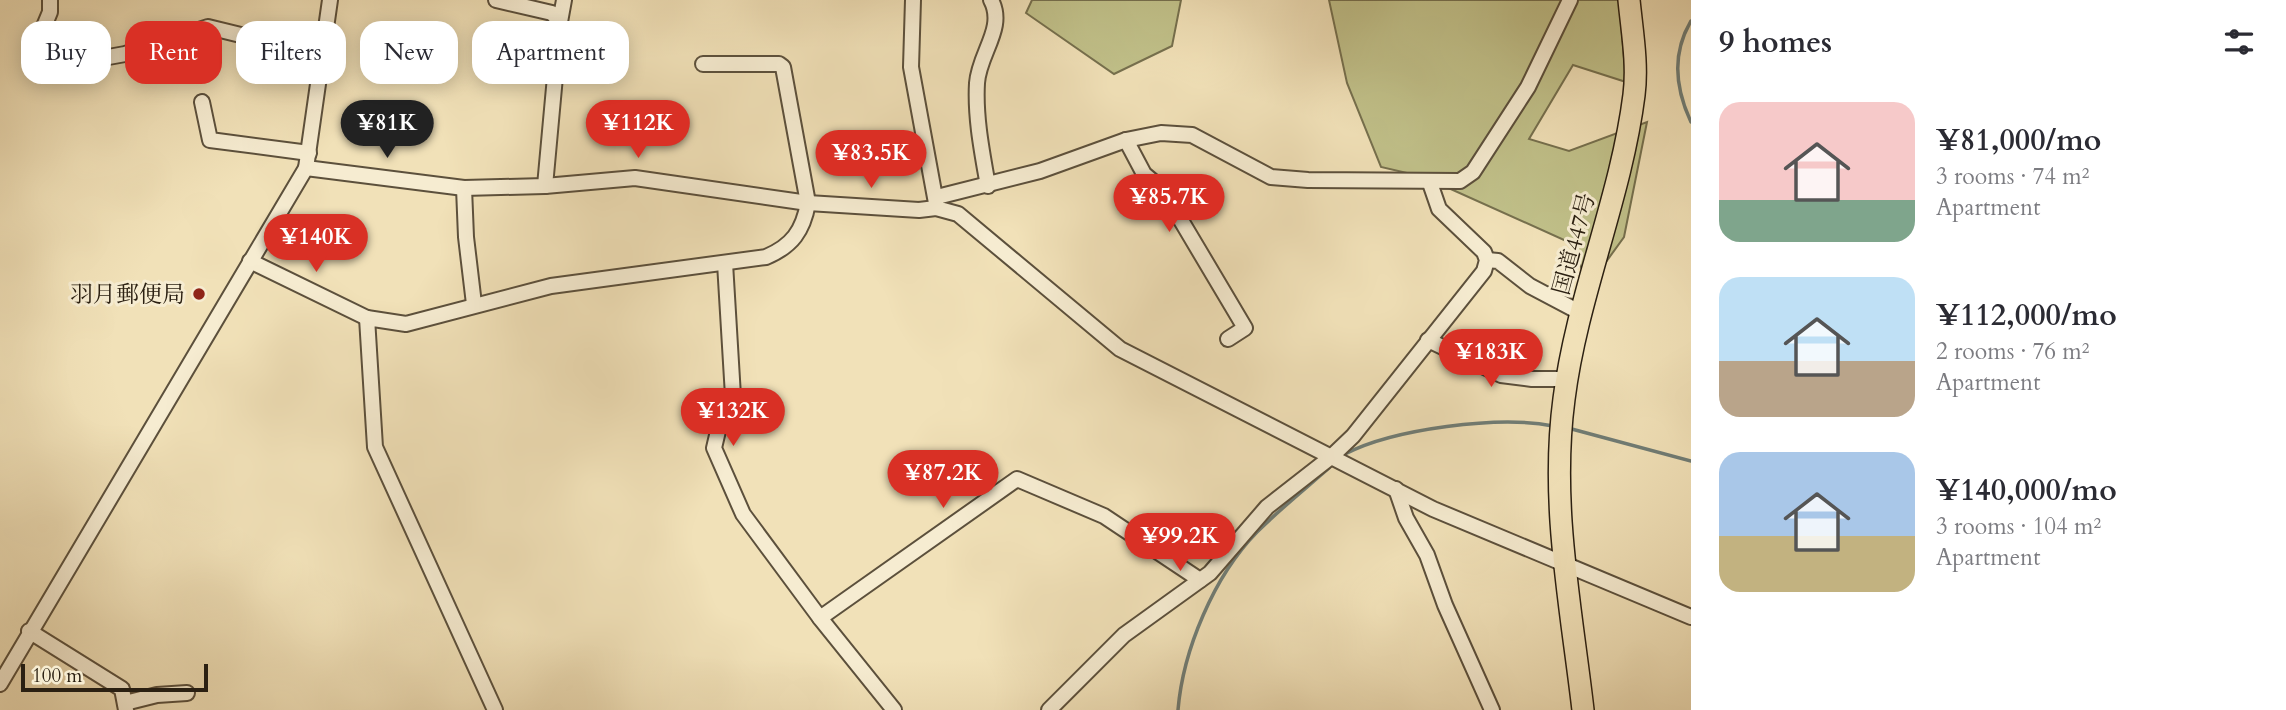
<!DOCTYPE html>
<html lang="en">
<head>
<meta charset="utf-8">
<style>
  body { margin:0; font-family:Cardo,"Noto Serif JP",serif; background:#f2f2f3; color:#2b2b33; height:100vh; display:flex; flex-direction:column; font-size:26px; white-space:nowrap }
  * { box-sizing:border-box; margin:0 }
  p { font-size:23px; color:#7c7c81 }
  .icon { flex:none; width:38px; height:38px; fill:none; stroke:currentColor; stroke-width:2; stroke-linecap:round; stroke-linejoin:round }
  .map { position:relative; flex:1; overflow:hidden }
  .panel { display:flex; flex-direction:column; background:#fff; width:595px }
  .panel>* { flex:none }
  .banner { position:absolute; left:21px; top:21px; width:665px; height:63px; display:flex; gap:14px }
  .scale { position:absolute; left:21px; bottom:18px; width:187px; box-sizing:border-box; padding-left:7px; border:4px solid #2b2012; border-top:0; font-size:19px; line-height:24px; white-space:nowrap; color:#2b2012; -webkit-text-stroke:5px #f6ecd1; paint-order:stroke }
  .price { position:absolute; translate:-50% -60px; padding:0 16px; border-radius:24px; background:#d93025; color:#fff; font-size:23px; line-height:46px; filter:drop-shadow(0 2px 4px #0008) }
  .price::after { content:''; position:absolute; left:50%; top:42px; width:21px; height:16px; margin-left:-10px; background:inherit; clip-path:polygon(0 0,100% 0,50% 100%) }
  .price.on { background:#222; color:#fff }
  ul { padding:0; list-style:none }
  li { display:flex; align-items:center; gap:21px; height:175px; padding:0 28px }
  li span { display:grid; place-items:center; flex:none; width:196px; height:140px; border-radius:21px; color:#555 }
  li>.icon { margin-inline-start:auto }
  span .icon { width:84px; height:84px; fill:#fffc; stroke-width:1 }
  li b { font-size:30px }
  h2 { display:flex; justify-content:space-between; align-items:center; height:84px; padding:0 28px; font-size:30px }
  .pill { padding:0 24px; border-radius:21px; background:#fff; box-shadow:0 4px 18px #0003; font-size:24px; line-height:63px }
  .pill.on { background:#d93025; color:#fff }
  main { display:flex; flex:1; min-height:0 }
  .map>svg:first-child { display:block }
  .green { fill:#c1c18a; stroke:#76704e; stroke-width:2 }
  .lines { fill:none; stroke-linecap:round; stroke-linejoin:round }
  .stream { stroke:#707d76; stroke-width:3.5 }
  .minor-casing { stroke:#5c503c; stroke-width:18 }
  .highway-casing { stroke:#2b2012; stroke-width:24 }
  .minor { stroke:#f6ecd1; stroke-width:14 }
  .highway { stroke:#f1e1b8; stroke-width:21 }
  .poi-dot { fill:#8f2418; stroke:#f6ecd1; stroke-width:2.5 }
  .labels { text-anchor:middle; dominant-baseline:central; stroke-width:6; stroke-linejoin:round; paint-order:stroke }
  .street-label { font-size:23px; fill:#2b2012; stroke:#f6ecd1 }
  .poi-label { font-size:23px; fill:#2b2012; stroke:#f6ecd1; text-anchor:end }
</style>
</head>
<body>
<main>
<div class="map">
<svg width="1691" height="710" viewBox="0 0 1691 710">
  <rect width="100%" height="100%" fill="#f1e1b8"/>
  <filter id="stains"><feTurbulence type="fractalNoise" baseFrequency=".00286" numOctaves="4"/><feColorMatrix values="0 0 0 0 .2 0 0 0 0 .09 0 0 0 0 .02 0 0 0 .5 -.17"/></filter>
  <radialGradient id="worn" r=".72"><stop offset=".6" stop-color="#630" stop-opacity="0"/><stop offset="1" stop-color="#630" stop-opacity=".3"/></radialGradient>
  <g class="green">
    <path d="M 1032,0 L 1181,0 L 1172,46 L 1114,74 L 1026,13 Z"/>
    <path d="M 1329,0 L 1619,0 L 1626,82 L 1573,65 L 1529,139 L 1569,151 L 1647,122 L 1624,237 L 1588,287 L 1573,244 L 1424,177 L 1381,167 L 1347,83 Z"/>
  </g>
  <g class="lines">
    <g class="stream">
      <path d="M 1691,21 C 1672,53 1675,88 1691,122"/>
      <path d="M 1568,428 L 1691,461"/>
      <path d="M 1345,454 C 1393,429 1499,415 1553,426"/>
      <path d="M 1178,710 C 1183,650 1214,576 1257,532 C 1279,510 1305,489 1329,468"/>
    </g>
    <defs>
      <g id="minor">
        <path d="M 50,0 L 50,12 L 35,48 L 92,60 L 125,54 L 208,27 L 261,40 L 326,44"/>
        <path d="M 496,0 L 552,13 L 560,22 L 545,186"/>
        <path d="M 913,0 L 911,67 L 936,203"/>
        <path d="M 560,22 L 564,0"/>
        <path d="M 202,102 L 210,140 L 309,153"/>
        <path d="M 1126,140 L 1144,174 L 1163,190 L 1245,328 L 1228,339"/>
        <path d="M 306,168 L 464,188 L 545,186 L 635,178 L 808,203 L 919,210 L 936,208 L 958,214 L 1120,349 L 1433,509 L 1691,617"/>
        <path d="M 988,186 C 982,152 975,117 977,83 C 979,53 1006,28 991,0"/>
        <path d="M 464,188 L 466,237 L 474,304"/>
        <path d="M 937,197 L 1040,171 L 1126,140 L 1161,133 L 1192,135 L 1271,177 L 1308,180 L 1460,181 L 1473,172 L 1528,87 L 1570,0"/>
        <path d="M 1487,260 L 1498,261 L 1530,286 L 1583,314"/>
        <path d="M 250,261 L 367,318"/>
        <path d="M 725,263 L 733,396 L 718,431 L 714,448 L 743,514 L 820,618"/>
        <path d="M 1428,340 L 1501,375 L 1532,379 L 1568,379"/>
        <path d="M 1396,489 L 1406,518 L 1427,555 L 1445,605 L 1492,710"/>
        <path d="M 29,631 L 122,689 L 126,710"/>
        <path d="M 0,684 L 306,168 L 330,0"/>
        <path d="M 125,703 L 157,695 L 187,693"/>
        <path d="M 495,710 L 375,447 L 367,318 L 406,324 L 551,286 L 766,257 C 792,246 803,231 808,203 L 783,67 L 779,64 L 703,64"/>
        <path d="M 894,710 L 820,618 L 1017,479 L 1104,516 L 1200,580"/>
        <path d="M 1049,710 L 1124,635 L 1210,573 L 1267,507 L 1331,457 L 1353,436 L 1484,271 L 1487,260 L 1484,252 L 1439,209 L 1430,183"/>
      </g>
      <path id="highway" d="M 1583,710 C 1571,606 1550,504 1564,399 C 1577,296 1621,198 1634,95 C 1638,64 1632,31 1629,0"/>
    </defs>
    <use href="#minor" class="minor-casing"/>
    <use href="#highway" class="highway-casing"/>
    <use href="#minor" class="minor"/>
    <use href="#highway" class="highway"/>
  </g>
  <circle class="poi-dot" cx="199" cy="294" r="7"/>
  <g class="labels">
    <g class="street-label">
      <text transform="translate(1574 244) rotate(-75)">国道447号</text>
    </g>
    <g class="poi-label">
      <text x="185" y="294">羽月郵便局</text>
    </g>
  </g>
  <rect width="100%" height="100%" filter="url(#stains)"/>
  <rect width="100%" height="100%" fill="url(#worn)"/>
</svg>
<div class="scale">100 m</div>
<b class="price on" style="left:387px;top:160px">¥81K</b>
<b class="price" style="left:638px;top:160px">¥112K</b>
<b class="price" style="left:871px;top:190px">¥83.5K</b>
<b class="price" style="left:1169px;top:234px">¥85.7K</b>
<b class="price" style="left:316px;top:274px">¥140K</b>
<b class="price" style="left:1491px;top:389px">¥183K</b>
<b class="price" style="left:733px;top:448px">¥132K</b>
<b class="price" style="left:943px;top:510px">¥87.2K</b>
<b class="price" style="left:1180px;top:573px">¥99.2K</b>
<div class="banner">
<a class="pill">Buy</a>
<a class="pill on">Rent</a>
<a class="pill">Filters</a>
<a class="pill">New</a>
<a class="pill">Apartment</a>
</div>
</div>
<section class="panel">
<h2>9 homes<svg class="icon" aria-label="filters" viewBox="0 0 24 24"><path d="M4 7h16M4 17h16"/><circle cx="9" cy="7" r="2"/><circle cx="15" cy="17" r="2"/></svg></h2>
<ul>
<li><span style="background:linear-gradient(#f6c9c9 70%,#7fa58c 0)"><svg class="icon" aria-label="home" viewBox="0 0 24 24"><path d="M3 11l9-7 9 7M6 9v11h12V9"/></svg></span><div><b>¥81,000/mo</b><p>3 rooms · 74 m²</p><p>Apartment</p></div></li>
<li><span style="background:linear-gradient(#bfe0f5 60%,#b9a48a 0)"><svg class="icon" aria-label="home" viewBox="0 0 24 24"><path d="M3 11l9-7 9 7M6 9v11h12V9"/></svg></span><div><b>¥112,000/mo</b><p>2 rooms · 76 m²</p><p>Apartment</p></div></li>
<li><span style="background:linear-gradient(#a9c7e8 60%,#c2b280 0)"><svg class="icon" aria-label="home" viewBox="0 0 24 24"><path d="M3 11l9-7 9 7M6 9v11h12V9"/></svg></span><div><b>¥140,000/mo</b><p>3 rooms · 104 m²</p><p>Apartment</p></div></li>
</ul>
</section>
</main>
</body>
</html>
